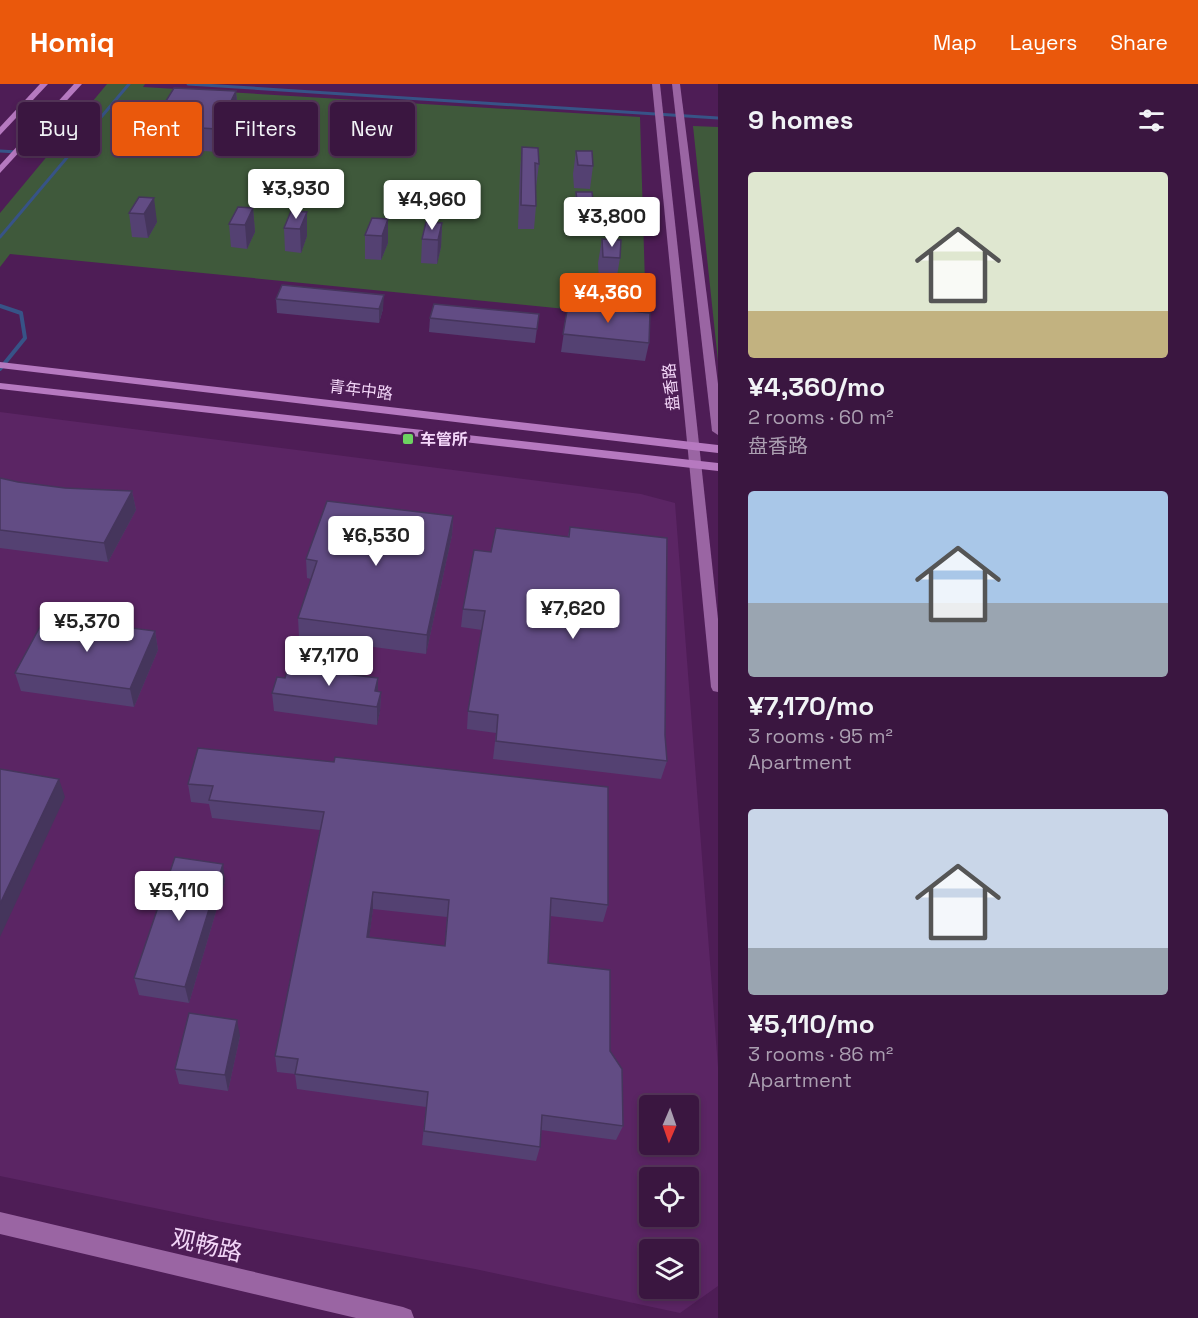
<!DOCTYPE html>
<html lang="en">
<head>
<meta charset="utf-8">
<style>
  body { margin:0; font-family:"Space Grotesk","Noto Sans SC",sans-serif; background:#45234b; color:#f1f3f6; height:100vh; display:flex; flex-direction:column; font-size:22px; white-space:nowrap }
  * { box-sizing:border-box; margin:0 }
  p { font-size:20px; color:#ab9fb1 }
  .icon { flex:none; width:33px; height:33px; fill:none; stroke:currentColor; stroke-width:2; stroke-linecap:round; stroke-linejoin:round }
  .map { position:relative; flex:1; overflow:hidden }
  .panel { display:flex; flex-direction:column; background:#3a1640; width:480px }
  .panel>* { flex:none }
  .hud { position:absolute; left:18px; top:18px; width:570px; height:54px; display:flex; gap:12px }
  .needle { width:39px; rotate:182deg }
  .buttons { position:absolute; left:639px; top:1011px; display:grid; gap:12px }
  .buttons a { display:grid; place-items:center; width:60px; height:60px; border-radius:6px; background:#3a1640; box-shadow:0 3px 9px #0003,0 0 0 2px #543559; font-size:30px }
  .price { position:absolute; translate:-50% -51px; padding:0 14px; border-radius:6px; background:#fff; color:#222; font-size:20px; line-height:39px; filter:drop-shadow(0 2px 3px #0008) }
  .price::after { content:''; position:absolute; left:50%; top:36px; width:18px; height:14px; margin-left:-9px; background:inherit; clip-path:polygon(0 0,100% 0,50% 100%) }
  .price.current { background:#ea580c; color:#fff }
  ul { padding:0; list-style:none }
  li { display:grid; align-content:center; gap:12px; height:318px; padding:0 30px }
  li span { display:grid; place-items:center; height:186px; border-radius:6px; color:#555 }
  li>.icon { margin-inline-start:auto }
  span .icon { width:108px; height:108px; fill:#fffc; stroke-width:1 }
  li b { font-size:26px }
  h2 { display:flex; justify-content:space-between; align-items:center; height:72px; padding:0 30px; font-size:26px }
  .pill { padding:0 21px; border-radius:6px; background:#3a1640; box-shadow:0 3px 9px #0003,0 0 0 2px #543559; font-size:21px; line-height:54px }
  .pill.current { background:#ea580c; color:#fff }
  header { display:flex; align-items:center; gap:36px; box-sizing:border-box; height:84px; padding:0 30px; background:#ea580c; color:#fff }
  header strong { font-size:28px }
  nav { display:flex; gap:33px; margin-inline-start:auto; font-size:21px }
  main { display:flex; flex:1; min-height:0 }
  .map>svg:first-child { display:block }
  .built { fill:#5b2564; fill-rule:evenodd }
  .green { fill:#3f593b }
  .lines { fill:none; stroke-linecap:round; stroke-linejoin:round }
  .stream-far1 { stroke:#375387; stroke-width:3 }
  .stream { stroke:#375387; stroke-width:4 }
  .tertiary { fill:#9a65a3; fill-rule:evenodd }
  .primary { fill:#b679c0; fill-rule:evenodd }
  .wall { fill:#544172; fill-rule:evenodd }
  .shaded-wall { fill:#45355c }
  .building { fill:#624c84; stroke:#45355c; stroke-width:1.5; fill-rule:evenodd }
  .poi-dot { fill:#6dd361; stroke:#4e1d56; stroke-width:2 }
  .labels { text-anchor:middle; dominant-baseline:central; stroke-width:6; stroke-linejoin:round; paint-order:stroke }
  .far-street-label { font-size:16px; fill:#f3d6f8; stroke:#4e1d56 }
  .far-poi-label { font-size:16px; font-weight:bold; fill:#f3d6f8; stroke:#4e1d56; text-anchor:start }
  .near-street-label { font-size:24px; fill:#f3d6f8; stroke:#4e1d56 }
</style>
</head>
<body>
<header>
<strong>Homiq</strong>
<nav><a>Map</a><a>Layers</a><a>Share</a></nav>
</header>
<main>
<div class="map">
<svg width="718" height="1234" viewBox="0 0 718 1234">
  <rect width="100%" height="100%" fill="#4e1d56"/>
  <path class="built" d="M 0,328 L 641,410 L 675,419 L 718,983 L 718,1202 L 680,1229 L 475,1185 L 217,1137 L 0,1092 ZM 650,1022 L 688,1022 L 688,1060 L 650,1060 ZM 650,1094 L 688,1094 L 688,1132 L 650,1132 ZM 650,1166 L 688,1166 L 688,1204 L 650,1204 Z"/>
  <g class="green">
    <path d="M 107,0 L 145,0 L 143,3 L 640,33 L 646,233 L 10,170 L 0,183 L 0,129 Z"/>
    <path d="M 693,42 L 718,43 L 718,277 Z"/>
  </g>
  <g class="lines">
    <g class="stream-far1">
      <path d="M 188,0 L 718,34"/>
      <path d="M 0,67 L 70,71"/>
      <path d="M 0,153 L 129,0"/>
    </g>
    <path class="stream" d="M 0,222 L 21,229 L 25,254 L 0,285"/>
    <g class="tertiary">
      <path d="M 652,0 L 660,0 L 718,535 L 718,608 L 713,607 L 711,603 Z"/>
      <path d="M 672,0 L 680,0 L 718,300 L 718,351 L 712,347 Z"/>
      <path d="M 0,1128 L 403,1223 L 411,1226 L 414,1234 L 356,1234 L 0,1150 Z"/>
    </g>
    <g class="primary">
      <path d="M 40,0 L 48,0 L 0,51 L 0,43 Z"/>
      <path d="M 74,0 L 82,0 L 0,89 L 0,81 Z"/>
      <path d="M 0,278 L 718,361 L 718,369 L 0,284 Z"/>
      <path d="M 0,299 L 718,379 L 718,387 L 0,305 Z"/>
    </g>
  </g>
  <g class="wall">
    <path d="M 236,7 L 238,29 L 219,68 L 154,64 L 151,41 Z"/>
    <path d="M 522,63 L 539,80 L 536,103 L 536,122 L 534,145 L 518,145 L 520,86 Z"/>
    <path d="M 576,67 L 593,82 L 590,105 L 574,104 L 573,90 Z"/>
    <path d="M 576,108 L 594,125 L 591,148 L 574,148 L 573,131 Z"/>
    <path d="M 139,113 L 157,138 L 148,154 L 132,153 L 129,129 Z"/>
    <path d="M 253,124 L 255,148 L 247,165 L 231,163 L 229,140 Z"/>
    <path d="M 307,128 L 307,152 L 301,169 L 285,167 L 284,144 Z"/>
    <path d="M 372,134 L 388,159 L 381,176 L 365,175 L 365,151 Z"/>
    <path d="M 442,139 L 441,163 L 437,180 L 421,179 L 422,155 Z"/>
    <path d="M 602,155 L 620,174 L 616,198 L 599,197 L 598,179 Z"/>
    <path d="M 276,215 L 383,225 L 379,239 L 277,229 Z"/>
    <path d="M 568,221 L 649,259 L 645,277 L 561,268 Z"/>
    <path d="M 539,230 L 535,259 L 429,248 L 430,234 Z"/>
    <path d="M 0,394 L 18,398 L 65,404 L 132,407 L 136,426 L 108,478 L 0,464 Z"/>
    <path d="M 453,432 L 452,451 L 426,570 L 299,553 L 298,534 L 311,495 L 307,494 L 306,475 Z"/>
    <path d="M 570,443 L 665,651 L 667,677 L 661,695 L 493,675 L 496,649 L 467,645 L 468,627 L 482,546 L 461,543 L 463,525 L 491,468 L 568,452 Z"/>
    <path d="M 59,541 L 155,547 L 158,566 L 134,623 L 21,607 L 15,589 Z"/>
    <path d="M 381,608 L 380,627 L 377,641 L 274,627 L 272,609 Z"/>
    <path d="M 198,664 L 608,821 L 603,838 L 550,832 L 548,879 L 610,967 L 623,1042 L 616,1056 L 541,1046 L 540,1063 L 536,1077 L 422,1061 L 426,1023 L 297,1005 L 295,990 L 277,988 L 275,972 L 320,746 L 212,734 L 209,720 L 191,718 L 188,700 ZM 373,825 L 447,833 L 445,862 L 369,853 Z"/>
    <path d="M 225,797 L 189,919 L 139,911 L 134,894 Z"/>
    <path d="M 240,952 L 228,1007 L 179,1000 L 175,985 Z"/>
  </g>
  <g class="shaded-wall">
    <path d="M 236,7 L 238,29 L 219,68 L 217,45 Z"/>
    <path d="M 154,114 L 157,138 L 148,154 L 144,130 Z"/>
    <path d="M 253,124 L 255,148 L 247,165 L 245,141 Z"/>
    <path d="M 307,128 L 307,152 L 301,169 L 300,145 Z"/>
    <path d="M 388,135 L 388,159 L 381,176 L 382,152 Z"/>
    <path d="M 442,139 L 441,163 L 437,180 L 438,156 Z"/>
    <path d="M 384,211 L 383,225 L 379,239 L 379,225 Z"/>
    <path d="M 132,407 L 136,426 L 108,478 L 104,459 Z"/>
    <path d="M 453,432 L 452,451 L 426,570 L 427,551 Z"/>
    <path d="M 155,547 L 158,566 L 134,623 L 130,605 Z"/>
    <path d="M 378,594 L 378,613 L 375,607 Z"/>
    <path d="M 381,608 L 380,627 L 377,641 L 377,623 Z"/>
    <path d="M 59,695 L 65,713 L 0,853 L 0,820 Z"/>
    <path d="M 223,780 L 225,797 L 189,919 L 185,903 Z"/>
    <path d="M 373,808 L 373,825 L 367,870 L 367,853 Z"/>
    <path d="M 237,936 L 240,952 L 228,1007 L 225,991 Z"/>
  </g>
  <g class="building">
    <path d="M 174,4 L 236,7 L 217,45 L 151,41 Z"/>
    <path d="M 522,63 L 538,64 L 539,80 L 535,79 L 536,122 L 521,121 Z"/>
    <path d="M 576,67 L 592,67 L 593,82 L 578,81 Z"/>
    <path d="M 576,108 L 592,108 L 594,125 L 578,124 Z"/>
    <path d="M 139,113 L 154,114 L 144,130 L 129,129 Z"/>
    <path d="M 238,123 L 253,124 L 245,141 L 229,140 Z"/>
    <path d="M 291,127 L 307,128 L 300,145 L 284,144 Z"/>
    <path d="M 372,134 L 388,135 L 382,152 L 365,151 Z"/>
    <path d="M 426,138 L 442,139 L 438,156 L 422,155 Z"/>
    <path d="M 602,155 L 621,156 L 620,174 L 603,173 Z"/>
    <path d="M 282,201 L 384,211 L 379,225 L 276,215 Z"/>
    <path d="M 434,220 L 539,230 L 537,245 L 430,234 Z"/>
    <path d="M 568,221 L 650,229 L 649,259 L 563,250 Z"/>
    <path d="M 0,394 L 18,398 L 65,404 L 132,407 L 104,459 L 0,446 Z"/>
    <path d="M 327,417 L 453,432 L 427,551 L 298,534 L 317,477 L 306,475 Z"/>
    <path d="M 570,443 L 667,454 L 665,651 L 667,677 L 496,657 L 498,631 L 468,627 L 485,527 L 463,525 L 474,466 L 491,468 L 496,444 L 569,453 Z"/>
    <path d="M 63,535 L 155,547 L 130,605 L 15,589 L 42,539 L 59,541 Z"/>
    <path d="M 288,583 L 378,594 L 375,607 L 381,608 L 377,623 L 272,609 L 277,593 L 285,594 Z"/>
    <path d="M 198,664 L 334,678 L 335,673 L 608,703 L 608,821 L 551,814 L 548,879 L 610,886 L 610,967 L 622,985 L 623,1042 L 542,1031 L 540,1063 L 424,1047 L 428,1008 L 295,990 L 298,975 L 275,972 L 324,728 L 209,716 L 213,702 L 188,700 ZM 373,808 L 449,816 L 445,862 L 367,853 Z"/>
    <path d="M 0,685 L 59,695 L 0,820 Z"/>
    <path d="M 175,773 L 223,780 L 185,903 L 134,894 Z"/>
    <path d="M 189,929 L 237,936 L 225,991 L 175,985 Z"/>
  </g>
  <rect class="poi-dot" x="402" y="349" width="12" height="12" rx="3"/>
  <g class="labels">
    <g class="far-street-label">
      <text transform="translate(671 303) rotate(-96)">盘香路</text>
      <text transform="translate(361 306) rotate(7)">青年中路</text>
    </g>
    <g class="far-poi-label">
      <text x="420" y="355">车管所</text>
    </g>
    <g class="near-street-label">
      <text transform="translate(207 1161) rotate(13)">观畅路</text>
    </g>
  </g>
</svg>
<div class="buttons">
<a><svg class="needle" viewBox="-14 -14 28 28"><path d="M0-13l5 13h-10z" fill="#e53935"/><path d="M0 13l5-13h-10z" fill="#ab9fb1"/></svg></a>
<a><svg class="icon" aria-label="locate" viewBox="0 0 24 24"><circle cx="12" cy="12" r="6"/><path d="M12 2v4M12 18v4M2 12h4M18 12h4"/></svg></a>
<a><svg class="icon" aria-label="layers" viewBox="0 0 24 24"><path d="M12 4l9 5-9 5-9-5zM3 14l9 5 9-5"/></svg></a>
</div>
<b class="price" style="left:296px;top:136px">¥3,930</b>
<b class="price" style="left:432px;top:147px">¥4,960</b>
<b class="price" style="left:612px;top:164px">¥3,800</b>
<b class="price current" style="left:608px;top:240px">¥4,360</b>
<b class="price" style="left:376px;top:483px">¥6,530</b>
<b class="price" style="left:573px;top:556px">¥7,620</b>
<b class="price" style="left:87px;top:569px">¥5,370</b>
<b class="price" style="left:329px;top:603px">¥7,170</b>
<b class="price" style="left:179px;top:838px">¥5,110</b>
<div class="hud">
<a class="pill">Buy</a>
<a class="pill current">Rent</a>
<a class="pill">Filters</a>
<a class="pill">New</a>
</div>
</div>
<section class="panel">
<h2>9 homes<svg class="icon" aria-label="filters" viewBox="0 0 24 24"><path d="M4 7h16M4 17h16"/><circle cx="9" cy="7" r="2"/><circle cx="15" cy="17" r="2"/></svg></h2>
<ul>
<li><span style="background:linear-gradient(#dfe7d0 75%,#c2b280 0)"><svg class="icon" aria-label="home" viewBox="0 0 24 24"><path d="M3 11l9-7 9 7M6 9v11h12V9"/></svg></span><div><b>¥4,360/mo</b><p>2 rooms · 60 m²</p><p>盘香路</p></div></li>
<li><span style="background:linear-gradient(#a9c7e8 60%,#9aa5b1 0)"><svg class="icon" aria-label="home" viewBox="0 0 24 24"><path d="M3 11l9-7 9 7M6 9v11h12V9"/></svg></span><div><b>¥7,170/mo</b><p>3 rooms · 95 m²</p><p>Apartment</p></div></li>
<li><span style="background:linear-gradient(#c9d6e8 75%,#9aa5b1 0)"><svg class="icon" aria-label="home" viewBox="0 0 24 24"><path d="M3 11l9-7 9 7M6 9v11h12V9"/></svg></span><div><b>¥5,110/mo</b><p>3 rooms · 86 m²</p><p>Apartment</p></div></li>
</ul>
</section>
</main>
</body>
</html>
